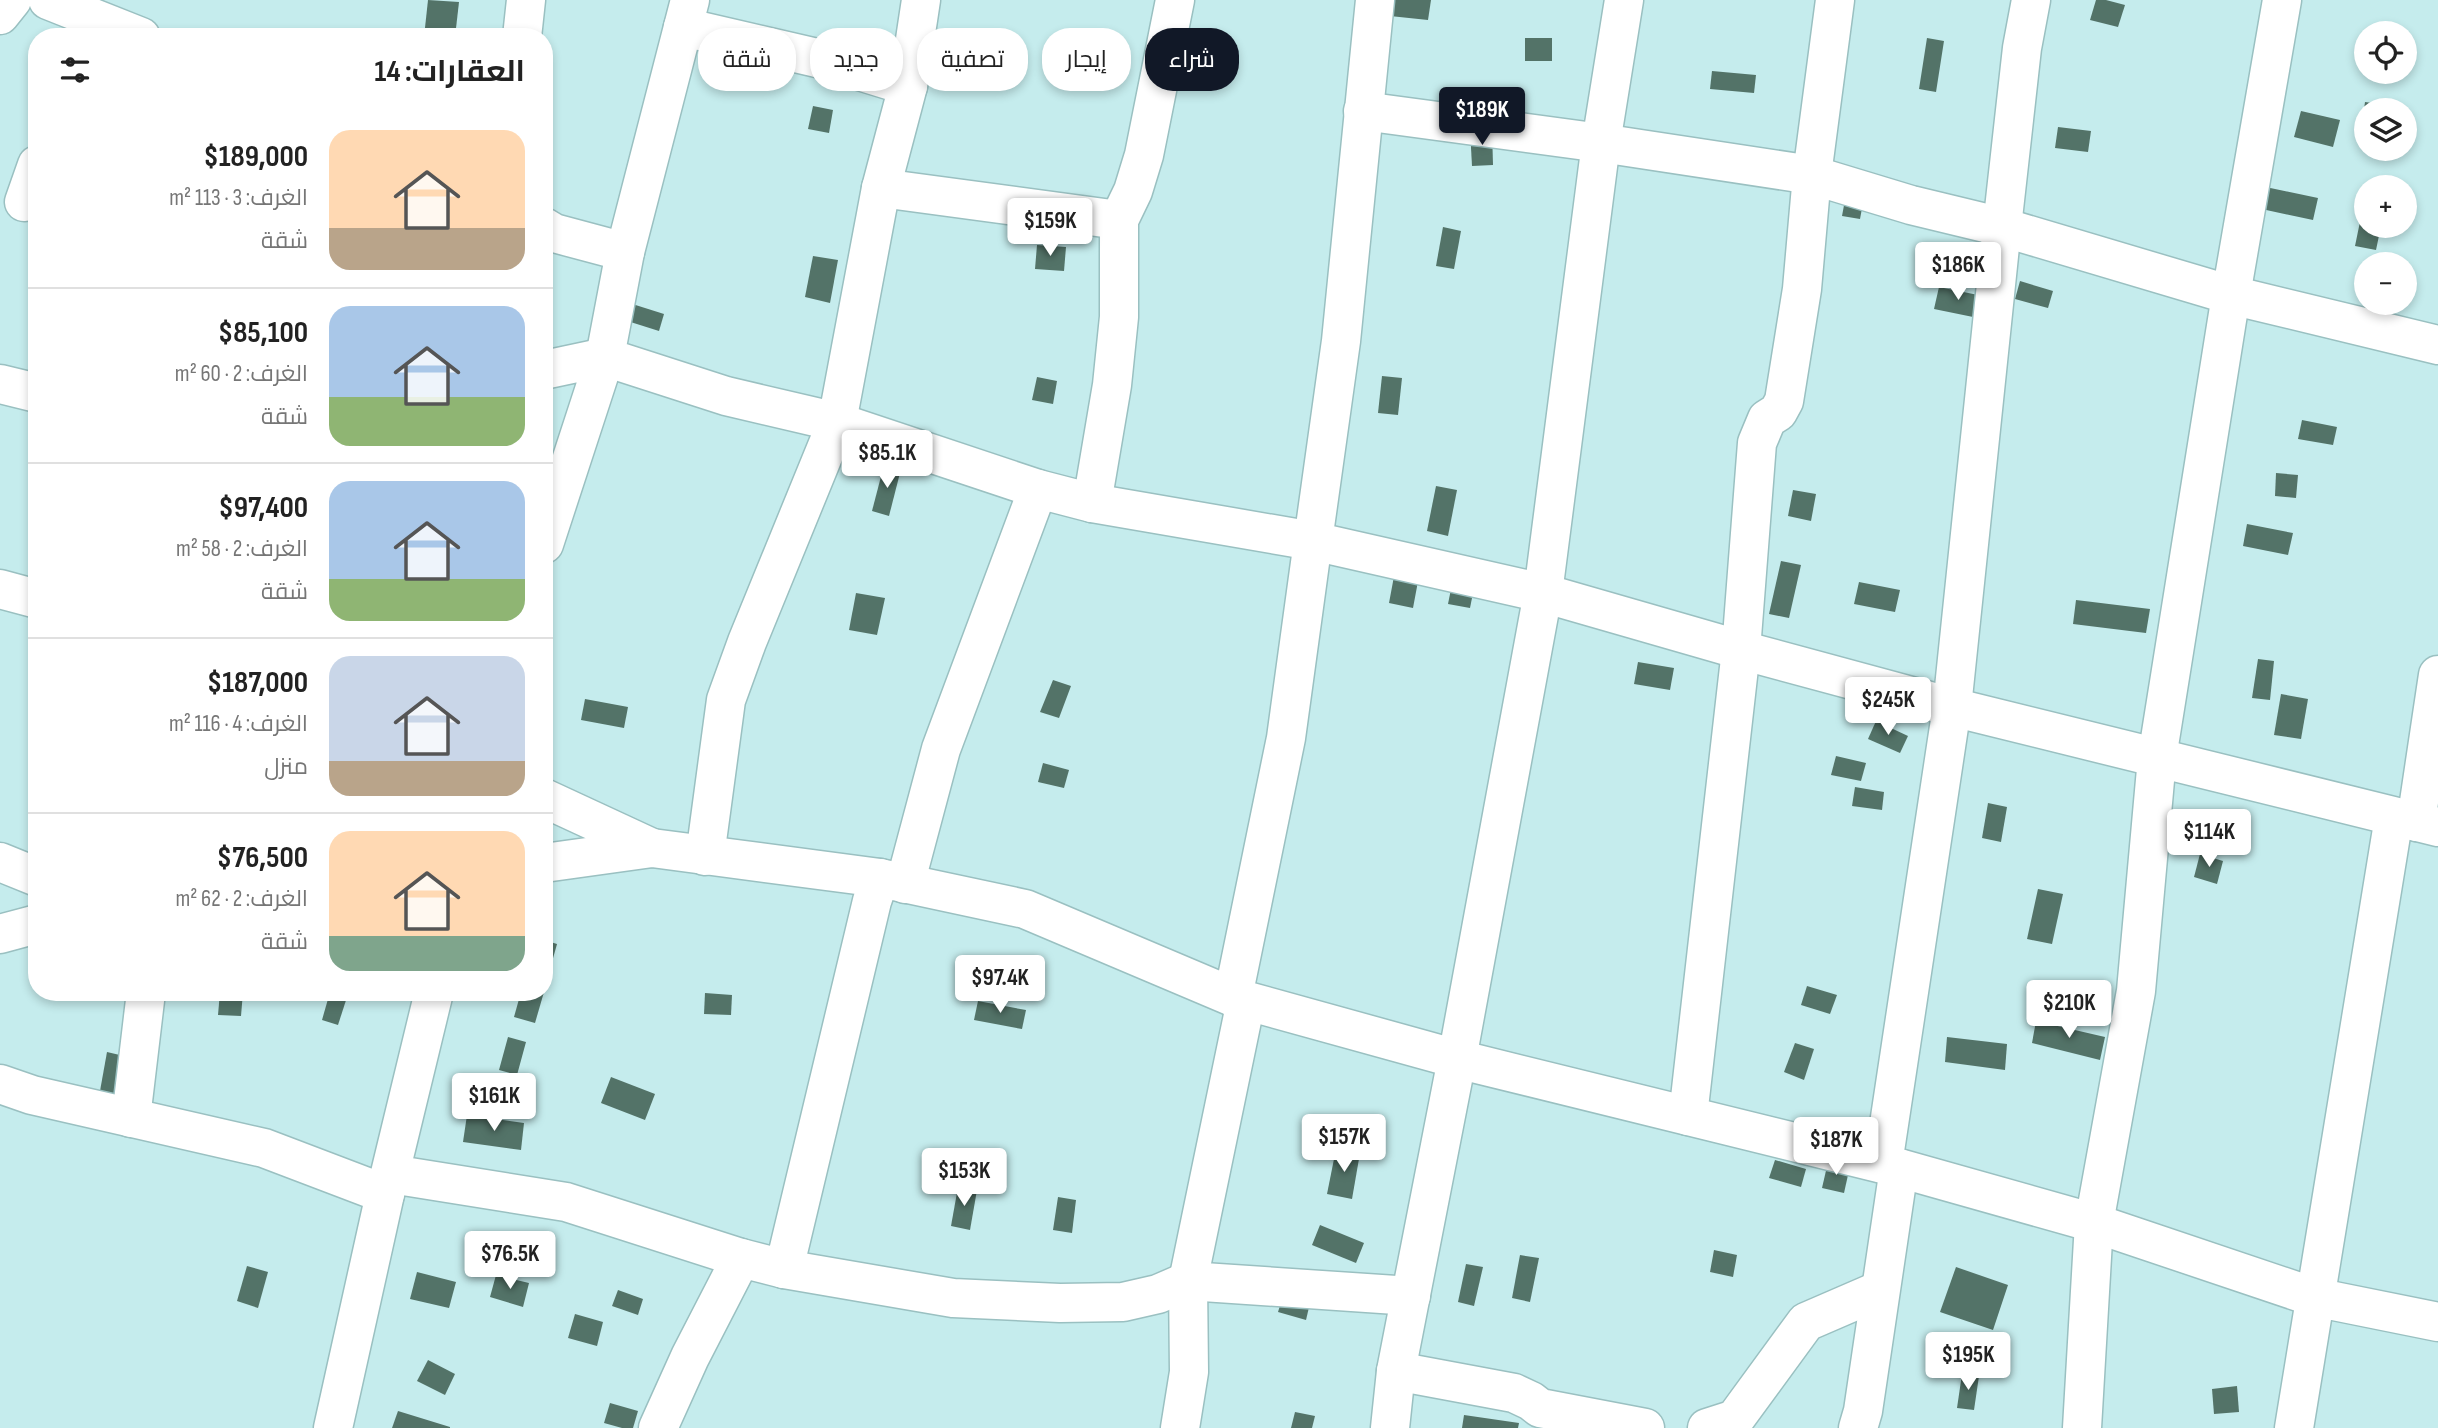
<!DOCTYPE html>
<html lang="ar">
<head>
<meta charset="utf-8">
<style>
  body { margin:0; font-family:"Sofia Sans Condensed",Cairo,sans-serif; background:#f6f6f6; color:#222; direction:rtl; height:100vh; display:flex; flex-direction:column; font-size:26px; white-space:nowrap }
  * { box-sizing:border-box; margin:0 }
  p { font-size:23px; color:#767676 }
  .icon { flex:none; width:38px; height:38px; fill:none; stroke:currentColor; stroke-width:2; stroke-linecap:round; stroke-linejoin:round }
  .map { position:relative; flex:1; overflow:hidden; direction:ltr }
  .sheet { position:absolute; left:28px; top:28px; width:525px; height:973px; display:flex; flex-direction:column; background:#fff; border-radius:28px; box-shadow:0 4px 10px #0003; direction:rtl }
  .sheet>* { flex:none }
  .banner { position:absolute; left:574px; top:28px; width:665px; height:63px; direction:rtl; display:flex; gap:14px }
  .fabs { position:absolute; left:2354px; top:21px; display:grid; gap:14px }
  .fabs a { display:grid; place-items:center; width:63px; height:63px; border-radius:50%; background:#fff; box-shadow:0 4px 10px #0003; font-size:35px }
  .price { position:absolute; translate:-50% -60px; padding:0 16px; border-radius:7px; background:#fff; color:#222; font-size:23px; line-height:46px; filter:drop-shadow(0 2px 4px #0008) }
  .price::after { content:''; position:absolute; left:50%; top:42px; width:21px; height:16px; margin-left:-10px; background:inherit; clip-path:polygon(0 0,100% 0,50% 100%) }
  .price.current { background:#111827; color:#fff }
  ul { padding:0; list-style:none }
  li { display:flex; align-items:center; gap:21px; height:175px; padding:0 28px }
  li+li { border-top:2px solid #e0e0e0 }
  li span { display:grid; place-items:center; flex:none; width:196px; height:140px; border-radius:21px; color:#555 }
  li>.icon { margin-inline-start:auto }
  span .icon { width:84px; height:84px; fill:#fffc; stroke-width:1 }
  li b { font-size:30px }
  h2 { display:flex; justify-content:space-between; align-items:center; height:84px; padding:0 28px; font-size:30px }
  .chip { padding:0 24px; border-radius:28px; background:#fff; box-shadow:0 4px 10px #0003; font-size:24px; line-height:63px }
  .chip.current { background:#111827; color:#fff }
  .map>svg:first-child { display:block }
  .building { fill:#537368 }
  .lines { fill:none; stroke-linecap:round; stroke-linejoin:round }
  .street-casing { stroke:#9ac0c1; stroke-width:41 }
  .street { stroke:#fff; stroke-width:38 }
</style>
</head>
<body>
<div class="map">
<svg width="2438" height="1428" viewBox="0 0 2438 1428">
  <rect width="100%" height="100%" fill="#c5eced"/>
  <g class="building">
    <path d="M 428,0 L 459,2 L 455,37 L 424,37 Z"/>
    <path d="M 1392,0 L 1431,0 L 1428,20 L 1390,16 Z"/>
    <path d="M 2096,0 L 2106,0 L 2125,5 L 2118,27 L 2090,20 Z"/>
    <rect x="1525" y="38" width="27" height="23"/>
    <path d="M 1927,38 L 1944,41 L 1936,92 L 1919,89 Z"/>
    <path d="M 1712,71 L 1756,75 L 1754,93 L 1710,89 Z"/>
    <path d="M 2365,102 L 2401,107 L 2401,110 L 2366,110 L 2366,132 L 2361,131 Z"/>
    <path d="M 813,106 L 833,110 L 829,133 L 808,129 Z"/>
    <path d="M 2301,111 L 2340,120 L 2333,147 L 2294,137 Z"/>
    <path d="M 2058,127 L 2091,131 L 2088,152 L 2055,148 Z"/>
    <path d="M 1470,129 L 1492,129 L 1493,165 L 1472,166 Z"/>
    <path d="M 1849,178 L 1867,181 L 1860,219 L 1842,216 Z"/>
    <path d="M 2261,186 L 2318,198 L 2313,220 L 2257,208 Z"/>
    <path d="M 2362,212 L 2366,212 L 2366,226 L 2381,226 L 2376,250 L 2355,246 Z"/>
    <path d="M 1443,227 L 1461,231 L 1454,269 L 1436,266 Z"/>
    <path d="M 1037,245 L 1066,247 L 1064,271 L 1035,269 Z"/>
    <path d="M 813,256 L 838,260 L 830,303 L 805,297 Z"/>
    <path d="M 2020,281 L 2053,291 L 2048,308 L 2015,299 Z"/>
    <path d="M 1939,287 L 1983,296 L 1978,318 L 1934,309 Z"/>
    <path d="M 626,302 L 664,314 L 659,331 L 621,319 Z"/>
    <path d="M 1382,376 L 1402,378 L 1398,415 L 1378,413 Z"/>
    <path d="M 1037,377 L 1057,381 L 1053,404 L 1032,400 Z"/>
    <path d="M 2302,420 L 2337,427 L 2333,445 L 2298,439 Z"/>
    <path d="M 884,465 L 901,469 L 889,516 L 872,511 Z"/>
    <path d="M 2276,473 L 2298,475 L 2296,498 L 2275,496 Z"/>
    <path d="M 1436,486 L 1457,490 L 1448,536 L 1427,531 Z"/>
    <path d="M 1793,490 L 1816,494 L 1811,521 L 1788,516 Z"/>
    <path d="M 2247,524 L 2293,533 L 2288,555 L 2243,546 Z"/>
    <path d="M 1397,560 L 1421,565 L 1413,608 L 1389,603 Z"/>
    <path d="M 1781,561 L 1801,565 L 1789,618 L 1769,614 Z"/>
    <path d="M 1455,569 L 1477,573 L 1470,608 L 1448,604 Z"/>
    <path d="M 1859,582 L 1900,590 L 1895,612 L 1854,604 Z"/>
    <path d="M 856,593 L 885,598 L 877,635 L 849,630 Z"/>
    <path d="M 2076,600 L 2150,609 L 2146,633 L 2073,624 Z"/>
    <path d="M 2258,659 L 2274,661 L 2270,700 L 2252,698 Z"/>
    <path d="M 1638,662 L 1674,668 L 1670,690 L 1634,684 Z"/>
    <path d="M 1053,680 L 1071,686 L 1059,718 L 1040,712 Z"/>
    <path d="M 2281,694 L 2308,699 L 2301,739 L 2274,735 Z"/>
    <path d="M 585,699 L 628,707 L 624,728 L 581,720 Z"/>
    <path d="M 1876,721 L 1908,736 L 1900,753 L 1868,739 Z"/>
    <path d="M 1836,756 L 1866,763 L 1861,781 L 1831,775 Z"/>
    <path d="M 1043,763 L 1069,770 L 1064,788 L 1038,782 Z"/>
    <path d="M 1855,787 L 1884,792 L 1882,810 L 1852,806 Z"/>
    <path d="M 1988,803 L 2007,807 L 2001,842 L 1982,838 Z"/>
    <path d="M 2200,854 L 2223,861 L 2217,884 L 2194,877 Z"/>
    <path d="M 2038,889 L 2063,894 L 2052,944 L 2027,939 Z"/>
    <path d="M 544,940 L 557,944 L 545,987 L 544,987 Z"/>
    <path d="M 1807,986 L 1837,995 L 1830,1014 L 1801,1005 Z"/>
    <path d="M 220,992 L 243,992 L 241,1016 L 218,1015 Z"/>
    <path d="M 330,992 L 348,994 L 338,1025 L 322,1020 Z"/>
    <path d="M 521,992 L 544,992 L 535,1023 L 514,1017 Z"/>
    <path d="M 705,993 L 732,995 L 731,1015 L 704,1014 Z"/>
    <path d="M 978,1001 L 1026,1010 L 1022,1029 L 974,1020 Z"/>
    <path d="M 2036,1021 L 2105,1037 L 2100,1060 L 2032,1043 Z"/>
    <path d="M 508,1037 L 526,1042 L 517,1075 L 499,1070 Z"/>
    <path d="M 1947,1037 L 2007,1044 L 2005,1070 L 1945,1062 Z"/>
    <path d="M 1795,1043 L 1814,1049 L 1804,1080 L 1784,1072 Z"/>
    <path d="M 107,1052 L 124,1056 L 117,1094 L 100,1091 Z"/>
    <path d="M 611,1077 L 655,1094 L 645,1120 L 601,1103 Z"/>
    <path d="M 467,1115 L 524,1123 L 521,1150 L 463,1142 Z"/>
    <path d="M 1336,1149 L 1360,1153 L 1352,1199 L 1327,1194 Z"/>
    <path d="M 1775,1160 L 1806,1169 L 1801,1187 L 1769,1178 Z"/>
    <path d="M 1828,1162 L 1850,1166 L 1844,1193 L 1822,1188 Z"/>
    <path d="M 958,1187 L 977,1190 L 970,1230 L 951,1226 Z"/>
    <path d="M 1058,1197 L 1076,1200 L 1072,1233 L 1053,1230 Z"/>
    <path d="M 1320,1225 L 1364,1243 L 1356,1263 L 1312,1245 Z"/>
    <path d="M 1714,1250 L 1737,1255 L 1733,1277 L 1710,1272 Z"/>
    <path d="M 1520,1255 L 1539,1258 L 1530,1302 L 1512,1298 Z"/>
    <path d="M 1466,1264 L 1483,1267 L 1474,1306 L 1458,1302 Z"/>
    <path d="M 247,1266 L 268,1272 L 258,1308 L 237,1301 Z"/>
    <path d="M 1956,1267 L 2008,1285 L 1993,1330 L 1940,1312 Z"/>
    <path d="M 417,1272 L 456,1282 L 449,1308 L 410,1299 Z"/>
    <path d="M 496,1275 L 529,1283 L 523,1307 L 490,1297 Z"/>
    <path d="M 618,1290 L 643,1299 L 638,1315 L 612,1306 Z"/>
    <path d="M 1283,1296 L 1310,1303 L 1306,1320 L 1278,1312 Z"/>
    <path d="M 575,1314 L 603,1322 L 597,1346 L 568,1338 Z"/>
    <path d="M 428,1360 L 455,1374 L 445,1395 L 417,1381 Z"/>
    <path d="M 1962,1374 L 1979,1376 L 1974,1410 L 1957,1408 Z"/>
    <path d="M 2237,1386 L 2239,1412 L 2214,1414 L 2212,1389 Z"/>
    <path d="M 610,1403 L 638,1411 L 633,1428 L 622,1428 L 604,1423 Z"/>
    <path d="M 398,1411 L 450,1427 L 450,1428 L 392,1428 Z"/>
    <path d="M 1295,1412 L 1315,1416 L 1312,1428 L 1291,1428 Z"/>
    <path d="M 1464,1415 L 1519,1423 L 1518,1428 L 1462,1428 Z"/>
  </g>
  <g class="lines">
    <defs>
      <g id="street">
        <path d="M 48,0 L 141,37"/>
        <path d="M 0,15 L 12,0"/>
        <path d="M 683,27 L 817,58 L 908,86"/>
        <path d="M 522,37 L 526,0"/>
        <path d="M 1363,111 L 1601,143 L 1812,175 L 1911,205 L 2002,227 L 2231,295 L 2438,345"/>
        <path d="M 881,188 L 1119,220"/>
        <path d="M 24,202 L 37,165"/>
        <path d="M 544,227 L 554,233 L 625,252 L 605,357 L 726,396 L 837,422 L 1038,489 L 1092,503 L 1313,541 L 1543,593 L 1741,650 L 1952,707 L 2438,827"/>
        <path d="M 625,252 L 690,0"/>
        <path d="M 544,370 L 605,357 L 544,544"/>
        <path d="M 0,384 L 37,393"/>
        <path d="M 1092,503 L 1112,385 L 1119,317 L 1119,220 L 1133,191 L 1144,155 L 1175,0"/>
        <path d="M 0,589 L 37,599"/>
        <path d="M 544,798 L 652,848"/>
        <path d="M 2416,822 L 2438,675"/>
        <path d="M 705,856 L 726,700 L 747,642 L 837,422 L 881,188 L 908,86 L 921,0"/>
        <path d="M 0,862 L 37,877"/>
        <path d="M 544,863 L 652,848 L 880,878 L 1025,909 L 1233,997 L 1457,1059 L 1899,1168 L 2094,1223 L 2314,1297 L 2438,1322"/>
        <path d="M 905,884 L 941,749 L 1038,489"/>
        <path d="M 0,934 L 37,924"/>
        <path d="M 1233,997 L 1286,738 L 1313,541 L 1341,341 L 1375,0"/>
        <path d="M 0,1084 L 32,1095 L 264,1148 L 385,1194"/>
        <path d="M 1688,1116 L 1741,650 L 1757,443 L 1767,419 L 1778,412 L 1784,401 L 1802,289 L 1812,175 L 1835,0"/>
        <path d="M 131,1118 L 146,992"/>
        <path d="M 1883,1164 L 1952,707 L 2002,227 L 2022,48 L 2031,0"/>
        <path d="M 391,1174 L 566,1202 L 741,1258 L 784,1269 L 953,1298 L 1060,1303 L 1123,1302 L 1158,1294 L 1188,1281 L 1411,1296"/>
        <path d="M 784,1269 L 872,901 L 880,878"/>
        <path d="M 1396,1371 L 1514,1393 L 1531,1401 L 1540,1408 L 1645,1428"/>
        <path d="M 333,1428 L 385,1194 L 434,992"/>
        <path d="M 658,1428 L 690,1357 L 741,1258"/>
        <path d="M 1180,1428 L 1189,1372 L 1188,1281 L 1246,1001"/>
        <path d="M 1390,1428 L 1396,1371 L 1457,1059 L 1543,593 L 1601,143 L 1624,0"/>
        <path d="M 1707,1428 L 1735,1419 L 1806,1322 L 1880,1290"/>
        <path d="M 1858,1428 L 1863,1411 L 1899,1168"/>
        <path d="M 2082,1428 L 2094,1223 L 2136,991 L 2157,758 L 2231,295 L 2282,0"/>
        <path d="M 2294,1428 L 2394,817"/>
      </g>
    </defs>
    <use href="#street" class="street-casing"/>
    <use href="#street" class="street"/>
  </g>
</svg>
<div class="fabs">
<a><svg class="icon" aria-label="locate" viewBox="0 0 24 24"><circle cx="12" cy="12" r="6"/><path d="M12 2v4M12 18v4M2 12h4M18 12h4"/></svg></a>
<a><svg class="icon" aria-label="layers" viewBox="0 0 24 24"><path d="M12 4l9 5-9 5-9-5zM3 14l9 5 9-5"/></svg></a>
<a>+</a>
<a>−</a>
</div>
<b class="price current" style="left:1482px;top:147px">$189K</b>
<b class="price" style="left:1050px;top:258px">$159K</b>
<b class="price" style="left:1958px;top:302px">$186K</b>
<b class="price" style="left:887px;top:490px">$85.1K</b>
<b class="price" style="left:1888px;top:737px">$245K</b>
<b class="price" style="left:2209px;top:869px">$114K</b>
<b class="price" style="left:1000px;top:1015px">$97.4K</b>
<b class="price" style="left:2069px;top:1040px">$210K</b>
<b class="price" style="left:494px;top:1133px">$161K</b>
<b class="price" style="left:1344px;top:1174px">$157K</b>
<b class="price" style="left:1836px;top:1177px">$187K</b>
<b class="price" style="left:964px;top:1208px">$153K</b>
<b class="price" style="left:510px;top:1291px">$76.5K</b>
<b class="price" style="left:1968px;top:1392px">$195K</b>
<div class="banner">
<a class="chip current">شراء</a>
<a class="chip">إيجار</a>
<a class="chip">تصفية</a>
<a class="chip">جديد</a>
<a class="chip">شقة</a>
</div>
<section class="sheet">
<h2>العقارات: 14<svg class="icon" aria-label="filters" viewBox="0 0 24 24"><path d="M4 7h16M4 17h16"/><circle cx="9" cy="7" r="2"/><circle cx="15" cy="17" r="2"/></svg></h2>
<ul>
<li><span style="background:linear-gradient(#ffd9b3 70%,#b9a48a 0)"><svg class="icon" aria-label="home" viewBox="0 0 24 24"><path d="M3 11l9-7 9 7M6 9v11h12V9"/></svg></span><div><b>$189,000</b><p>الغرف: 3 · 113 m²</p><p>شقة</p></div></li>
<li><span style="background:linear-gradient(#a9c7e8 65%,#8fb573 0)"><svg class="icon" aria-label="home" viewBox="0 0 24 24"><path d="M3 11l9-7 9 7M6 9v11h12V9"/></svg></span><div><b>$85,100</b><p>الغرف: 2 · 60 m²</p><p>شقة</p></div></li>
<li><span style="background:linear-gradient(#a9c7e8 70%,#8fb573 0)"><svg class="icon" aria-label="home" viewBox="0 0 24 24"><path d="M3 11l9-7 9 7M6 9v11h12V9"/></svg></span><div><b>$97,400</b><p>الغرف: 2 · 58 m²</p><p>شقة</p></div></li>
<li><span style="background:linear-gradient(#c9d6e8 75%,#b9a48a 0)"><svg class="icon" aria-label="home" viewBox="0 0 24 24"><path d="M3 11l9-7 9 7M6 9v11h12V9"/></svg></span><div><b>$187,000</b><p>الغرف: 4 · 116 m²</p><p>منزل</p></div></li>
<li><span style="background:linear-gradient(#ffd9b3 75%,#7fa58c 0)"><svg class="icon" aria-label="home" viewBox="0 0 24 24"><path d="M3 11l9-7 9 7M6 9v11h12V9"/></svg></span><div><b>$76,500</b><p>الغرف: 2 · 62 m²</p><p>شقة</p></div></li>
</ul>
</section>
</div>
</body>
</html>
